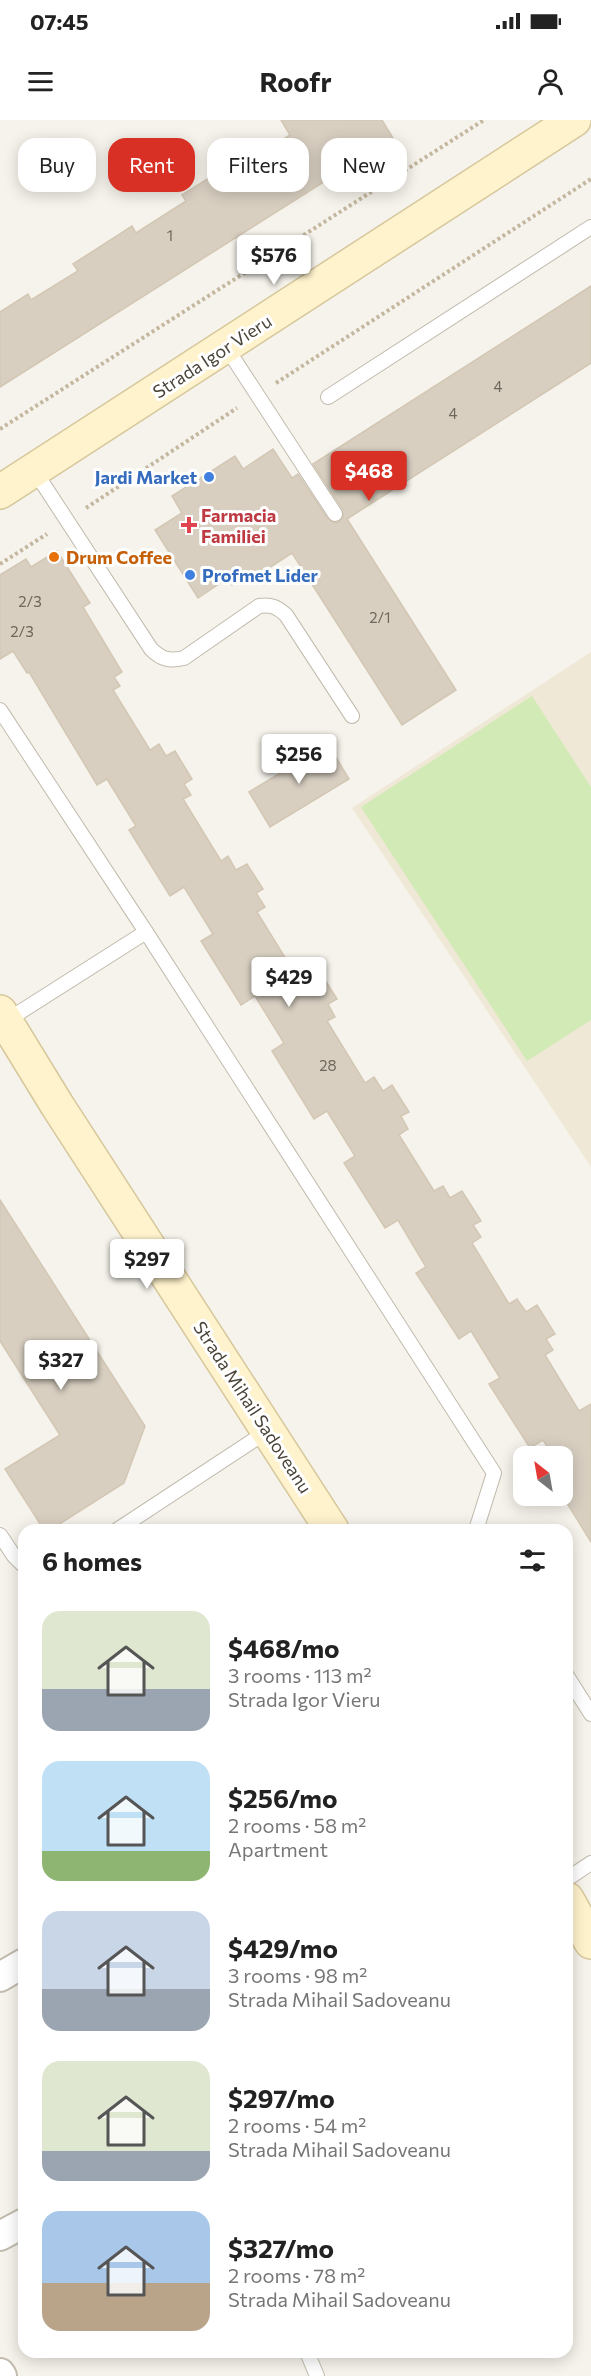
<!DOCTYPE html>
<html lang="en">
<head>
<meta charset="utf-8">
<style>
  body { margin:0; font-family:Commissioner,sans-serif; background:#f6f6f6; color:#222; height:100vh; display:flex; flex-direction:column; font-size:22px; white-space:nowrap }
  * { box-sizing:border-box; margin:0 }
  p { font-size:20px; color:#767676 }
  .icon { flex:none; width:33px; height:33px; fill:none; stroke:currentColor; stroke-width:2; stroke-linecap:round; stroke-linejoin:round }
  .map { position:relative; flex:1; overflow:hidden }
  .side { position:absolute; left:18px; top:1404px; width:555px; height:834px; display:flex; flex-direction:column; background:#fff; border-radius:18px; box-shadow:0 3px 15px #0003 }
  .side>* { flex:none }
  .banner { position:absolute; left:18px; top:18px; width:555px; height:54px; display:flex; gap:12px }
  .needle { width:39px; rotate:329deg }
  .buttons { position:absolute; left:513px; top:1326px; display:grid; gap:12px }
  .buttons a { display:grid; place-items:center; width:60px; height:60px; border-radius:12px; background:#fff; box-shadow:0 3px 15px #0003; font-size:30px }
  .price { position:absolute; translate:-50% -51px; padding:0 14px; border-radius:6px; background:#fff; color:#222; font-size:20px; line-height:39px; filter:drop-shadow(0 2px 3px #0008) }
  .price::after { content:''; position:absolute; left:50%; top:36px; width:18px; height:14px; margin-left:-9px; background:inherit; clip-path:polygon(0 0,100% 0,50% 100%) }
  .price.selected { background:#d93025; color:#fff }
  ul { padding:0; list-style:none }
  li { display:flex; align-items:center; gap:18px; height:150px; padding:0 24px }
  li span { display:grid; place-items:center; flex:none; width:168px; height:120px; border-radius:18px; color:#555 }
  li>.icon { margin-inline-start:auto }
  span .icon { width:72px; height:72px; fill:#fffc; stroke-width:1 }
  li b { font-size:26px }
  h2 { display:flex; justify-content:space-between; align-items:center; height:72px; padding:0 24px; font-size:26px }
  .chip { padding:0 21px; border-radius:18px; background:#fff; box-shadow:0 3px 15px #0003; font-size:21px; line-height:54px }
  .chip.selected { background:#d93025; color:#fff }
  .status { display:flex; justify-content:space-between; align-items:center; height:42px; padding:0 30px; background:#fff; direction:ltr }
  .status svg { height:16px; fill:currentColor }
  header { display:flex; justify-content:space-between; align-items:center; height:78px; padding:0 24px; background:#fff; font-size:27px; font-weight:700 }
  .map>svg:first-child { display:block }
  .education { fill:#efe8d6 }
  .green { fill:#d2eab5 }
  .building { fill:#d8cfc1; stroke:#d3c7b4; stroke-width:1.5 }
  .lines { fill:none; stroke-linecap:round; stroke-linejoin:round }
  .lane-casing { stroke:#c2bbae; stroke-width:16 }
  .street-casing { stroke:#c2bbae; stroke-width:32 }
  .secondary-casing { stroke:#d6c79b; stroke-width:36 }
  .path { stroke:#c4b79f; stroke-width:4; stroke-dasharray:3 3; stroke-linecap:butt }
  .lane { stroke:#fff; stroke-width:14 }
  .street { stroke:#fff; stroke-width:28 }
  .secondary { stroke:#fff3cd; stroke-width:33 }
  .shop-dot { fill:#3f7fe0; stroke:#fff; stroke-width:2 }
  .health-dot { fill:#e0444e; stroke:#fff; stroke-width:2 }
  .food-dot { fill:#e8710a; stroke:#fff; stroke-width:2 }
  .labels { text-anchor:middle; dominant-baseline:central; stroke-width:6; stroke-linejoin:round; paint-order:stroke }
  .number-label { font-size:15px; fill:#6e675b }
  .street-label { font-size:18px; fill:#4b4439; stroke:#fff }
  .shop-label { font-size:18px; font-weight:bold; fill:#366cbe; stroke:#fff; text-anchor:end }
  .health-label { font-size:18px; font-weight:bold; fill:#be3a42; stroke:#fff; text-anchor:start }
  .food-label { font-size:18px; font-weight:bold; fill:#c56008; stroke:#fff; text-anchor:start }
</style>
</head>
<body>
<div class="status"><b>07:45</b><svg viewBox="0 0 49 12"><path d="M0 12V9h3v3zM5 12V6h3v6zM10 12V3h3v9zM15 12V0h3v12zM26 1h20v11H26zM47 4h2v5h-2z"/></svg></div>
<header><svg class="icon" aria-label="menu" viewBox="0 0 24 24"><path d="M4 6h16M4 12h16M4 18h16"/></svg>Roofr<svg class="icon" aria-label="person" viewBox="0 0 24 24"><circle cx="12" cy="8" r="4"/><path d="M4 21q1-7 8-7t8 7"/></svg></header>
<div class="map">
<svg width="591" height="2256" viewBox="0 0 591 2256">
  <rect width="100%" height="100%" fill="#f6f3ec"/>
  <path class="education" d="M 591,532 L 591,1047 L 352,688 Z"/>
  <path class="green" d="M 532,576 L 591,667 L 591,900 L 527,941 L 361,687 Z"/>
  <g class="building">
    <path d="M 281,0 L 382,0 L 393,18 L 0,267 L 0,192 L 28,174 L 31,180 L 78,151 L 73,144 L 132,106 L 136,113 L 186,81 L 182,75 L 242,37 L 245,43 L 290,15 Z"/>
    <path d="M 591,166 L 591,243 L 347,399 L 456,570 L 402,605 L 292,433 L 244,464 L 242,459 L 232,465 L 228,458 L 198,478 L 155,410 L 182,393 L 172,376 L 235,336 L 243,349 L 273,329 L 292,358 L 298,354 L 328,399 L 335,403 L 339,402 L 343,398 L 343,390 L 313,344 Z"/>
    <path d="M 57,431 L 90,483 L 83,487 L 122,552 L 114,557 L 120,566 L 113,570 L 150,630 L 159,624 L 166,636 L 175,631 L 192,659 L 184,664 L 191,675 L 183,679 L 221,741 L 228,736 L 236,750 L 247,744 L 263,769 L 256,773 L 265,787 L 257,792 L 292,849 L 301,844 L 309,858 L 320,852 L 337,879 L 328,884 L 335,897 L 327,901 L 365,963 L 374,957 L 383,971 L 392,965 L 409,992 L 401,996 L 408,1009 L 399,1015 L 434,1071 L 443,1066 L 450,1078 L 462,1071 L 481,1101 L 473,1105 L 481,1117 L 472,1123 L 509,1184 L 517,1179 L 526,1192 L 537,1185 L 555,1214 L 546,1219 L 553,1230 L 545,1235 L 579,1291 L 591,1284 L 591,1422 L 562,1375 L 572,1368 L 562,1352 L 562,1336 L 553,1336 L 543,1320 L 530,1328 L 489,1264 L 500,1258 L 471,1211 L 459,1219 L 416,1153 L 426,1147 L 398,1100 L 385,1108 L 344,1043 L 355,1036 L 327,991 L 314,999 L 272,931 L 284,923 L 255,876 L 241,885 L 201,821 L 213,814 L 184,767 L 170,776 L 129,710 L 136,706 L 107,659 L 97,665 L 29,552 L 27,553 L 13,531 L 0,539 L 0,455 L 26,439 L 31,447 Z"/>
    <path d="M 328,624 L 349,659 L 270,707 L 249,672 Z"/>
    <path d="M 0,1080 L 145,1306 L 124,1363 L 50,1410 L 44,1410 L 5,1349 L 60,1315 L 0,1221 Z"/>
  </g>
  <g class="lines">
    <defs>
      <g id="lane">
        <path d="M 226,227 L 335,394"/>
        <path d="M 328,277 L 591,107"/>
        <path d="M 34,350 L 151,529 C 162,540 170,541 184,538 L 259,486 C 271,484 277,487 286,495 L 352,596"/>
        <path d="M 0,590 L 146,812 L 494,1353 L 476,1410"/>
        <path d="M 6,901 L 146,812"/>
        <path d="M 117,1410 L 269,1310"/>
        <path d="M 0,1415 L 14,1436 L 24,1446"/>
        <path d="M 567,1556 L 591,1594"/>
        <path d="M 567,1759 L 591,1743"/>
        <path d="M 307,2232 L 317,2256"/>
      </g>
      <g id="street">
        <path d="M 0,1857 L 24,1843"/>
        <path d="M 0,2116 L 24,2103"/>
        <path d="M 0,2253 L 2,2256"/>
      </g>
      <g id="secondary">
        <path d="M 0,372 L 574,0"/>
        <path d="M 0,892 L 57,985 L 332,1410"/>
        <path d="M 567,1779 L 591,1822"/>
      </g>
    </defs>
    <use href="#lane" class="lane-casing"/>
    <use href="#street" class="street-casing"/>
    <use href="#secondary" class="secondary-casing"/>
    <g class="path">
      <path d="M 276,263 L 591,59"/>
      <path d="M 0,309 L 484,0"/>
      <path d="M 86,388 L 237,288"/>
      <path d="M 0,444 L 47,414"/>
    </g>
    <use href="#lane" class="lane"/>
    <use href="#street" class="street"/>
    <use href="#secondary" class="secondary"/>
  </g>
  <g class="shop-dot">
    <circle cx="209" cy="357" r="6"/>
    <circle cx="190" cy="455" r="6"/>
  </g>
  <path class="health-dot" d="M186 396h6v6h6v6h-6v6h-6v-6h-6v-6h6z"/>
  <circle class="food-dot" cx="54" cy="437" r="6"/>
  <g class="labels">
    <g class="number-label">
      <text x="170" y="115">1</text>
      <text x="498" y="266">4</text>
      <text x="453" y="293">4</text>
      <text x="30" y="481">2/3</text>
      <text x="380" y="497">2/1</text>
      <text x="22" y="511">2/3</text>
      <text x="328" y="945">28</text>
    </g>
    <g class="street-label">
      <text transform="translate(212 236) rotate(-33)">Strada Igor Vieru</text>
      <text transform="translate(253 1287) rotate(57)">Strada Mihail Sadoveanu</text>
    </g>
    <g class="shop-label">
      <text x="197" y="357">Jardi Market</text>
      <text x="202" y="455" text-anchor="start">Profmet Lider</text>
    </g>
    <g class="health-label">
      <text x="201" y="395">Farmacia<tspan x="201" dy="21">Familiei</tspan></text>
    </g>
    <g class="food-label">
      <text x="66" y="437">Drum Coffee</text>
    </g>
  </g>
</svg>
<div class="buttons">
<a><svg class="needle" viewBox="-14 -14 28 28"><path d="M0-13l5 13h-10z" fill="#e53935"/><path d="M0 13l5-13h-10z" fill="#767676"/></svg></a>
</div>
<b class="price" style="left:274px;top:166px">$576</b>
<b class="price selected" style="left:369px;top:382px">$468</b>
<b class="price" style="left:299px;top:665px">$256</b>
<b class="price" style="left:289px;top:888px">$429</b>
<b class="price" style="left:147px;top:1170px">$297</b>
<b class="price" style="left:61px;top:1271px">$327</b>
<div class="banner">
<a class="chip">Buy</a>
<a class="chip selected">Rent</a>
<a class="chip">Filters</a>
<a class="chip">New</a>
</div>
<section class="side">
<h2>6 homes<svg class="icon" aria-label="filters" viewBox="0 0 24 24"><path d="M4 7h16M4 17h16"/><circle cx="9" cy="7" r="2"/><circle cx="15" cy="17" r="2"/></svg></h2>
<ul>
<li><span style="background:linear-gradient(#dfe7d0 65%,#9aa5b1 0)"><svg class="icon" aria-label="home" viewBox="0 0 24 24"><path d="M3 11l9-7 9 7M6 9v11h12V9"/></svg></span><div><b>$468/mo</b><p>3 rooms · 113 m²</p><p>Strada Igor Vieru</p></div></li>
<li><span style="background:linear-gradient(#bfe0f5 75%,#8fb573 0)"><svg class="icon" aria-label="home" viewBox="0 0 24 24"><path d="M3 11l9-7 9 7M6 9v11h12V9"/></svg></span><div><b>$256/mo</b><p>2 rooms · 58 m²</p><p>Apartment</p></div></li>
<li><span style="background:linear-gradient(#c9d6e8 65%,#9aa5b1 0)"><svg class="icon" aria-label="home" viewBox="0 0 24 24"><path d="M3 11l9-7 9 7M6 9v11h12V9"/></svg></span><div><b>$429/mo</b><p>3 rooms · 98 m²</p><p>Strada Mihail Sadoveanu</p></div></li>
<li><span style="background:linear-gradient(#dfe7d0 75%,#9aa5b1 0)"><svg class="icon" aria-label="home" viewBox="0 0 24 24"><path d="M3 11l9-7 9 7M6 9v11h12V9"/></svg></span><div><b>$297/mo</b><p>2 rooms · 54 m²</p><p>Strada Mihail Sadoveanu</p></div></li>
<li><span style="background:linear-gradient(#a9c7e8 60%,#b9a48a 0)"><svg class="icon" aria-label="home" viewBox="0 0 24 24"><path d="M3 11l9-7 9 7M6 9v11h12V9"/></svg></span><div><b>$327/mo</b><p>2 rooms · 78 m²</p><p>Strada Mihail Sadoveanu</p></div></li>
</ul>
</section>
</div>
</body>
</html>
